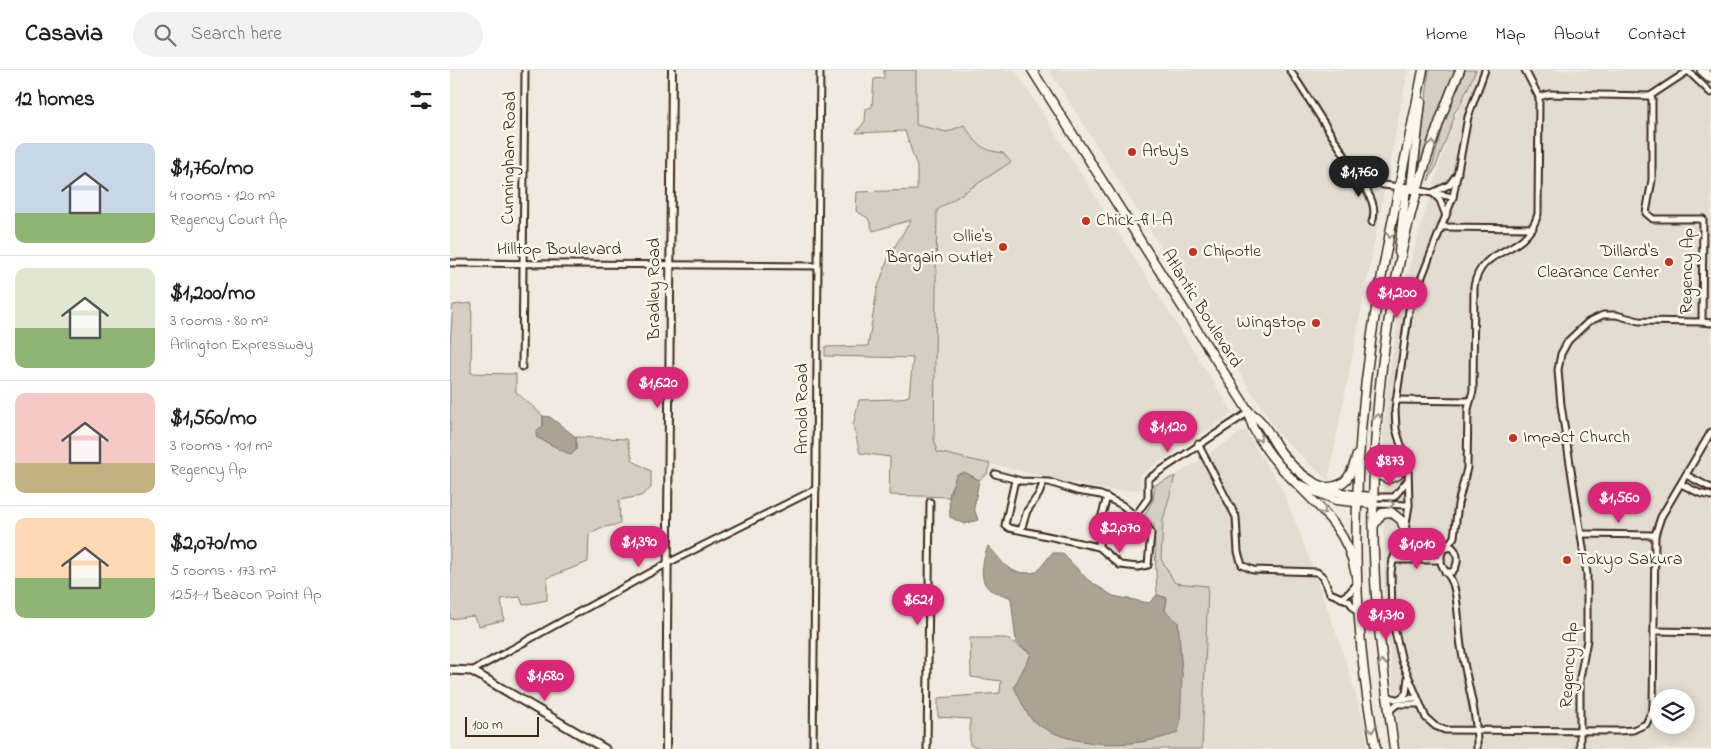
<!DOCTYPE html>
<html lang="en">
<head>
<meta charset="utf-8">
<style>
  body { margin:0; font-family:"Indie Flower",sans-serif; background:#f2f2f2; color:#202124; height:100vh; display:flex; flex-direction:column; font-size:19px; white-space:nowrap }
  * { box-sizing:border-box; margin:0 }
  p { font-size:16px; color:#757577 }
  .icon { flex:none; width:28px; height:28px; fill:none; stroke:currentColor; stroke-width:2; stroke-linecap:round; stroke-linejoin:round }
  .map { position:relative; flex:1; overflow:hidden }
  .panel { display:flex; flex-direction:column; background:#fff; width:450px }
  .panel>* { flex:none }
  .tools { position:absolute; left:1200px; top:619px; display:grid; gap:10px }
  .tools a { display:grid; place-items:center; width:45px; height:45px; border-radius:50%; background:#fff; box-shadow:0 2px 12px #0003; font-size:25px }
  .scale { position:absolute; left:15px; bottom:12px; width:74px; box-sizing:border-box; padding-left:5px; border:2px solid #3b2a1e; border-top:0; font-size:14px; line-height:18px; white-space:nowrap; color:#3b2a1e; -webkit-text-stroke:4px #fbf7ec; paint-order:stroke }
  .price { position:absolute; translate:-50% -42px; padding:0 11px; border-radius:18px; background:#db2777; color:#fff; font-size:16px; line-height:32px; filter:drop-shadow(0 1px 2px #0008) }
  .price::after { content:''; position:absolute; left:50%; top:30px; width:15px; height:11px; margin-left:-8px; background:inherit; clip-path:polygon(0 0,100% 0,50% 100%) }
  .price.selected { background:#222; color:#fff }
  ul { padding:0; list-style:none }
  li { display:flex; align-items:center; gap:15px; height:125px; padding:0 15px }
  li+li { border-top:1px solid #e0e0e0 }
  li span { display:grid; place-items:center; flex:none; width:140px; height:100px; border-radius:10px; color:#555 }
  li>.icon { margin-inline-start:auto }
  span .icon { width:60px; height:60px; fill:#fffc; stroke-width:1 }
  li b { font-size:21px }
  h2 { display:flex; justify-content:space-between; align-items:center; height:60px; padding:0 15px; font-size:21px }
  header { display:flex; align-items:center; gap:30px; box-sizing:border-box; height:70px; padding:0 25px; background:#fff; border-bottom:1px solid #e0e0e0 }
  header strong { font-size:24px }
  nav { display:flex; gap:28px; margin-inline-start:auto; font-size:18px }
  .search { width:350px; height:45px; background:#f2f2f2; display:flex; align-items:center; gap:12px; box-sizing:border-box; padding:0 18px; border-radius:28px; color:#757577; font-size:19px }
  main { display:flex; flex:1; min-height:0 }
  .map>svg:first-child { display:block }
  .built { fill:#e2dcd1; fill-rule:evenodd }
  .green { fill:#d5cec3; stroke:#887c70 }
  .water { fill:#aca397; stroke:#7f7367 }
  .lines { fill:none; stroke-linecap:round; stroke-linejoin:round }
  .minor-casing { stroke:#3b2a1e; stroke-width:9 }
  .tertiary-casing { stroke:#3b2a1e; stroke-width:10 }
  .secondary-casing { stroke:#3b2a1e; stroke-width:11 }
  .primary-casing { stroke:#3b2a1e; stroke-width:11 }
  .trunk-casing { stroke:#3b2a1e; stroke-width:11 }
  .motorway-casing { stroke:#3b2a1e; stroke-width:12 }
  .minor { stroke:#fbf7ec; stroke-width:5 }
  .tertiary { stroke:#fbf7ec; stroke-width:6 }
  .secondary { stroke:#fbf7ec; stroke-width:7 }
  .primary { stroke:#fbf7ec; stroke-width:8 }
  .trunk { stroke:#fbf7ec; stroke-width:8 }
  .motorway { stroke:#fbf7ec; stroke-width:9 }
  .oneway { stroke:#9b9085 }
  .poi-dot { fill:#c8321e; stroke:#fbf7ec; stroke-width:2 }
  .labels { text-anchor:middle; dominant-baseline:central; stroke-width:5; stroke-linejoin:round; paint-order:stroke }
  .poi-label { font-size:18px; fill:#3b2a1e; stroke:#fbf7ec; text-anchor:start }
  .street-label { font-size:18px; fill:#3b2a1e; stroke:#fbf7ec }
</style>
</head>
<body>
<header>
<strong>Casavia</strong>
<div class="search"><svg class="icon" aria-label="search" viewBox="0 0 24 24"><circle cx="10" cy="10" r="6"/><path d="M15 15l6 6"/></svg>Search here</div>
<nav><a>Home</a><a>Map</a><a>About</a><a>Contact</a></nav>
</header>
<main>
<section class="panel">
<h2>12 homes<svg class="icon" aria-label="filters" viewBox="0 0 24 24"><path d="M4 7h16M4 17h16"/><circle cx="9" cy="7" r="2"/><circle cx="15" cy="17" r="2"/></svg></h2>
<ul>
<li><span style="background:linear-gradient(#c9d6e8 70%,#8fb573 0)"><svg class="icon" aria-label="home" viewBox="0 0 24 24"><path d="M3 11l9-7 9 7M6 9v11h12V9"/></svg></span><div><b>$1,760/mo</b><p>4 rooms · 120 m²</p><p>Regency Court Ap</p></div></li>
<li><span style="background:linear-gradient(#dfe7d0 60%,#8fb573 0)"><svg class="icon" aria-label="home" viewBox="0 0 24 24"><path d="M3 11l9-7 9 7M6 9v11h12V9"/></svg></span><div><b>$1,200/mo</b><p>3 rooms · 80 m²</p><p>Arlington Expressway</p></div></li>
<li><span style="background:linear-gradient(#f6c9c9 70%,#c2b280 0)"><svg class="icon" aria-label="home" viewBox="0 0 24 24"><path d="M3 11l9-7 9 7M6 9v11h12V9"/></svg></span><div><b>$1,560/mo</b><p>3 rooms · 101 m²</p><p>Regency Ap</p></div></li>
<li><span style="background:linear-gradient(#ffd9b3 60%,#8fb573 0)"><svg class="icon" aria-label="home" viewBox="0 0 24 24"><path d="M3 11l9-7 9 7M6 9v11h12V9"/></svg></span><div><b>$2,070/mo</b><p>5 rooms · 173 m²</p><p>1251-1 Beacon Point Ap</p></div></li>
</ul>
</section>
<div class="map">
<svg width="1261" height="679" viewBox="0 0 1261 679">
  <rect width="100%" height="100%" fill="#f0ebe0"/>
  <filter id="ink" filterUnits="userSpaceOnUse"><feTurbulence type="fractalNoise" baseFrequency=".02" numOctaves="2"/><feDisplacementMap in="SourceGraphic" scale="10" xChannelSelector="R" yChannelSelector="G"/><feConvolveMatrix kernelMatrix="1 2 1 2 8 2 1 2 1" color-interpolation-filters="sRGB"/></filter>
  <g filter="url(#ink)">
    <g class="built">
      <path d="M 466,0 L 565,0 L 783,343 L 689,405 L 691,419 L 673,421 L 651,419 L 487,382 L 484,369 L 487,140 L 553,83 L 539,82 L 529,77 L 514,55 L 497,62 L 466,55 Z"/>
      <path d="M 599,0 L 958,0 L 878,411 L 829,365 Z"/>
      <path d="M 1025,0 L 1243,0 L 1261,16 L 1261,679 L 950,679 L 934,527 L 933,365 L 937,317 L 952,224 L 964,179 L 999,64 ZM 1209,628 L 1236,628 L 1236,655 L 1209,655 Z"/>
      <path d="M 795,360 L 833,421 L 849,461 L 892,579 L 913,649 L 919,679 L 752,679 L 758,516 L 725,513 L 711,489 L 713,450 L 725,406 Z"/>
    </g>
    <g class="green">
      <path d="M 434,0 L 466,0 L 466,55 L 497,62 L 514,55 C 527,73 529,80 553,83 L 561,92 L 487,140 L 484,369 L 487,382 L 540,394 L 537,404 L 529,410 L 514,402 L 501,417 L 499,427 L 439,425 L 440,387 L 410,383 L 403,355 L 409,330 L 448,329 L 459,326 L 463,288 L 375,286 L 375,277 L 418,276 L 427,220 L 439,186 L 461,150 L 423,161 L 418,148 L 406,141 L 407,122 L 467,120 L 467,97 L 455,61 L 406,63 L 415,51 L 416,39 L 422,37 L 424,9 L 434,8 Z"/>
      <path d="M 979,0 L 1007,0 L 977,78 L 967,113 Z"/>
      <path d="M 1013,0 L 1026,0 L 1009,37 L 1004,43 L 1004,48 L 985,99 L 978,111 L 1000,32 Z"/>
      <path d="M 22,233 L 21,303 L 66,304 L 66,322 L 93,346 L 93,356 L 126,380 L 126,367 L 177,369 L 183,391 L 201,401 L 201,418 L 191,426 L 169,430 L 170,454 L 150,458 L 139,464 L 138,492 L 97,508 L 97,530 L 73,535 L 70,527 L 51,529 L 54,550 L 29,556 L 23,546 L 0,549 L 0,275 L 3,235 Z"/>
      <path d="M 725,406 L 713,450 L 711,489 L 725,513 L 758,516 L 752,679 L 533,679 L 520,675 L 520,649 L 488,647 L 488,628 L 550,623 L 551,611 L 521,607 L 520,568 L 556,568 L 581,584 L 732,606 L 728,552 L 715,541 L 717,528 L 707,525 L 704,454 L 694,446 L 703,430 L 705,415 Z"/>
    </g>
    <g class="water">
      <path d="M 93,346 L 100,347 L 126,367 L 126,380 L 121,385 L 86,367 L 87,360 L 93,356 Z"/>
      <path d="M 514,402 L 529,410 L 524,438 L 528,450 L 514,454 L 500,447 L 499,427 L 506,405 Z"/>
      <path d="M 538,476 C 556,494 556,506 587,502 L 602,483 L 612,483 L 638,510 L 663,526 L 699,533 L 707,525 L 717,528 L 715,541 L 728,552 L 732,606 L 730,654 L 727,663 C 685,679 619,679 583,651 C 575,642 570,628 564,617 L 581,584 L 566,572 L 561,528 C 555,525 543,522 539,519 C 527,508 534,488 538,476 Z"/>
    </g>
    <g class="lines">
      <defs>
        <g id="minor">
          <path d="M 840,0 L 906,103 L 933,115 L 950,117"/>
          <path d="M 1035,0 L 1018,47 L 1003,127 L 959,240 L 945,339 L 946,359 L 958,398 L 959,435 L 955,460 L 943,490 L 941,502 L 942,549 L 952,591 L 976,648 L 985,656 L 995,660 L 1168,661 L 1183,660 L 1196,654 L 1203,639 L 1205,465 L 1211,447 L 1261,362"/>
          <path d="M 1075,0 L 1089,27"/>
          <path d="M 1237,0 L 1261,23"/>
          <path d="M 906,103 C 915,119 929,134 922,152"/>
          <path d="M 966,120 L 1003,127"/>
          <path d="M 984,122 L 999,115 L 1008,103"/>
          <path d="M 984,124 L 990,130 L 996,146"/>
          <path d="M 992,157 L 1083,158"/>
          <path d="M 0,193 L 367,196"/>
          <path d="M 1252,252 L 1261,253"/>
          <path d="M 72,297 L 75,0"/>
          <path d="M 946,330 L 1018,331"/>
          <path d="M 748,374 L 786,447 L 788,482 L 792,495 L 803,500 L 867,502 L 873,507 L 880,523 L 899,531 L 907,542"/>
          <path d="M 545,404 L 571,411 L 599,412 L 627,421 L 651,425 L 672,435 L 698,457 L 701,463 L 698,495 L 688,497 L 670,495 L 649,477 L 559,458 L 555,455 L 565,410"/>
          <path d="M 1236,405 L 1261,418"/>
          <path d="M 1231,414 L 1249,423 L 1261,426"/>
          <path d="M 924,427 L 944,427 L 958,410"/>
          <path d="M 924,434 L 959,435"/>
          <path d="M 686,445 L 698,428 L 698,409 L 799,342"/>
          <path d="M 571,460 L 577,441 L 589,424 L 593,413"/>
          <path d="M 1132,464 L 1205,465"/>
          <path d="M 649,477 L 650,452 L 657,427"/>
          <path d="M 996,478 L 1004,467 L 1008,434 L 1017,398 L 1018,339 L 1023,321 L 1024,216 C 1033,172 1074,190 1088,144 L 1089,27 L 1099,24 L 1200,26"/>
          <path d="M 943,490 L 991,490"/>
          <path d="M 995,502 L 1002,502 C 1009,495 1009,483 1002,477 L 993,479 C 986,499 998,499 1003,514 C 1009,531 1008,557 1011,576 C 1016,611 1028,643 1027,679"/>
          <path d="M 891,528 L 899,523 L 906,515"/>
          <path d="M 1204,561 L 1261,562"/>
          <path d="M 22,601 L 218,493 L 366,419"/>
          <path d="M 936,625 L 945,629 L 967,628"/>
          <path d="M 950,629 L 956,623 L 958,608"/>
          <path d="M 939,641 L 947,634 L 969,634"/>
          <path d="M 363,679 L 370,0"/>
          <path d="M 477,679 L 480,432"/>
          <path d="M 1130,679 L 1130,608 L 1137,570 L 1137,504 L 1111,335 L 1108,300 L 1111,284 L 1118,271 L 1138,252 L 1153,245 L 1166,245 L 1189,251 L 1252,252 L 1253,149 L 1203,149 L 1196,143 L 1202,110 L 1202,29 L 1200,26 L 1238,1"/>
        </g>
        <path id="tertiary" d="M 216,679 L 222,0"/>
        <path id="secondary" d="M 0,600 L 22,601 L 155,679"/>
        <g id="primary">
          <path d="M 582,0 L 799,342 C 800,355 806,363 813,374 C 841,419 895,444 905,501"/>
          <path d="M 799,342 C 812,349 818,362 826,375 C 849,411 881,426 924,427"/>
          <path d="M 850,415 L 886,430 L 924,434"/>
        </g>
        <g id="trunk">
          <path d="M 961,119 L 971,32"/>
          <path d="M 949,182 L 956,118"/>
          <path d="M 925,396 L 931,406 L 938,409 L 948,405 L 956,392"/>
          <path d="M 871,417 C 896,419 901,406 907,385"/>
          <path d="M 924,455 L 932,443 L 941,442 L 951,450 L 955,460"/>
          <path d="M 926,679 C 899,543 902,402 922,264 C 935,176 956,88 973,0"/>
          <path d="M 944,679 C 937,623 928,567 925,510 C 916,339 942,158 1010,0"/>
        </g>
        <path id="motorway" d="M 1252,0 L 1261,8"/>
      </defs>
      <use href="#minor" class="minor-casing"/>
      <use href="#tertiary" class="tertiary-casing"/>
      <use href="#secondary" class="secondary-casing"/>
      <use href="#primary" class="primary-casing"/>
      <use href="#trunk" class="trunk-casing"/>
      <use href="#motorway" class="motorway-casing"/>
      <use href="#minor" class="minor"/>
      <use href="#tertiary" class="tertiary"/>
      <use href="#secondary" class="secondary"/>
      <use href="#primary" class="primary"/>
      <use href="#trunk" class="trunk"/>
      <use href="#motorway" class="motorway"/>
    </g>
    <defs><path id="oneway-chevron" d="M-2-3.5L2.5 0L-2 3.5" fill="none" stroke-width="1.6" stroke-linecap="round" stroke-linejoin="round" transform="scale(1.25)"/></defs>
    <g class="oneway">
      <use href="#oneway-chevron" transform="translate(982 74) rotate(-72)"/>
      <use href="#oneway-chevron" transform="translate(940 165) rotate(101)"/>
      <use href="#oneway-chevron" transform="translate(928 347) rotate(-85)"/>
      <use href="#oneway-chevron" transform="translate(809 368) rotate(58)"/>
      <use href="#oneway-chevron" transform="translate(941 434) rotate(1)"/>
      <use href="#oneway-chevron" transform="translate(873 441) rotate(45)"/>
      <use href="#oneway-chevron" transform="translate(932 593) rotate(-96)"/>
      <use href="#oneway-chevron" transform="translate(922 659) rotate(79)"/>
    </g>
  </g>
  <g class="poi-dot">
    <circle cx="682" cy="82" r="5"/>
    <circle cx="636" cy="151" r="5"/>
    <circle cx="553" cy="177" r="5"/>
    <circle cx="743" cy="182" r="5"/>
    <circle cx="1219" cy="192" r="5"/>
    <circle cx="866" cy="253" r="5"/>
    <circle cx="1063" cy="368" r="5"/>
    <circle cx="1117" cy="490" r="5"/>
  </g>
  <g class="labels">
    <g class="poi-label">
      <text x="692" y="82">Arby's</text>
      <text x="646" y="151">Chick-fil-A</text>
      <text x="543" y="167" text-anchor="end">Ollie's<tspan x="543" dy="21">Bargain Outlet</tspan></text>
      <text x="753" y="182">Chipotle</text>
      <text x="1209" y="182" text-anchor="end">Dillard's<tspan x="1209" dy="21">Clearance Center</tspan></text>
      <text x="856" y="253" text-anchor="end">Wingstop</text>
      <text x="1073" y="368">Impact Church</text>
      <text x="1127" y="490">Tokyo Sakura</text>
    </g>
    <g class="street-label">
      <text transform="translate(60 88) rotate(-89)">Cunningham Road</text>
      <text x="109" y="180">Hilltop Boulevard</text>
      <text transform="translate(1238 201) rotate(-89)">Regency Ap</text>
      <text transform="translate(205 219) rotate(-90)">Bradley Road</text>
      <text transform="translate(751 239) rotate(58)">Atlantic Boulevard</text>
      <text transform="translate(353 339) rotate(-90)">Arnold Road</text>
      <text transform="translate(1120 595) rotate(-86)">Regency Ap</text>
    </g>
  </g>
</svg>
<div class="tools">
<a><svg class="icon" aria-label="layers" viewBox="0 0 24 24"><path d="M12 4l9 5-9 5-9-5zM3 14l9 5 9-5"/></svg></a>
</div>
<div class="scale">100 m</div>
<b class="price selected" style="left:909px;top:128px">$1,760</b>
<b class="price" style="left:947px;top:249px">$1,200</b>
<b class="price" style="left:208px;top:339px">$1,620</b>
<b class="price" style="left:718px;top:383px">$1,120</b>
<b class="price" style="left:940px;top:417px">$873</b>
<b class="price" style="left:1169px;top:454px">$1,560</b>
<b class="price" style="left:670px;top:484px">$2,070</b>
<b class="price" style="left:189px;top:498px">$1,390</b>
<b class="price" style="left:967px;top:500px">$1,010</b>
<b class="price" style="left:468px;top:556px">$621</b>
<b class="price" style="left:936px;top:571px">$1,310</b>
<b class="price" style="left:95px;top:632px">$1,680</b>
</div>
</main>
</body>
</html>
